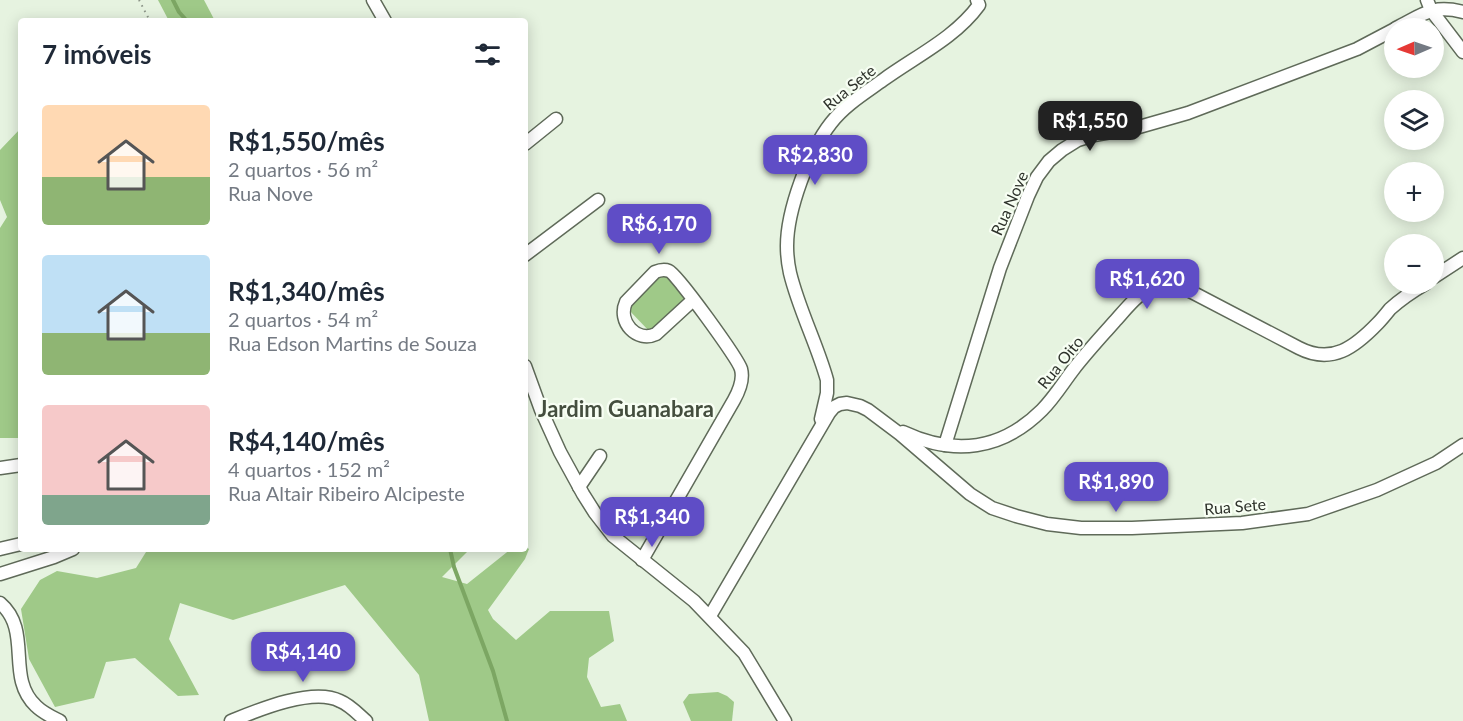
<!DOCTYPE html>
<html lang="pt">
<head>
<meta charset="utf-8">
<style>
  body { margin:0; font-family:Lato,sans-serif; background:#f2f2f3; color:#1f2937; height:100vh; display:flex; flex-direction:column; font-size:22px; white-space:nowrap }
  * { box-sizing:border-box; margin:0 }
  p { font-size:20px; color:#747a83 }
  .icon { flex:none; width:33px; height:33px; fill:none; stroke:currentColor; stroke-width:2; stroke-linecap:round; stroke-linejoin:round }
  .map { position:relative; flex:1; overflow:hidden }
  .panel { position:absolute; left:18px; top:18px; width:510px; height:534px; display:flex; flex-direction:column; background:#fff; border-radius:6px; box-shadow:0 3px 15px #0003 }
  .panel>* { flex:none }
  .needle { width:39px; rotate:268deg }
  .tools { position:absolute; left:1384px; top:18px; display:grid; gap:12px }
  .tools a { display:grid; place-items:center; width:60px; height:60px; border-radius:50%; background:#fff; box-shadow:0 3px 15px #0003; font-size:30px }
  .price { position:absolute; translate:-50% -51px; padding:0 14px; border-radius:12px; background:#5f4dc6; color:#fff; font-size:20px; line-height:39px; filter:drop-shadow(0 2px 3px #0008) }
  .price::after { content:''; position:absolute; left:50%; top:36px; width:18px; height:14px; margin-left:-9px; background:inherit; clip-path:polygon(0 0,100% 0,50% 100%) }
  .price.active { background:#222; color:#fff }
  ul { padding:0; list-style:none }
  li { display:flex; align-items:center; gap:18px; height:150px; padding:0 24px }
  li span { display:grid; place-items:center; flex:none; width:168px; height:120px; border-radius:6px; color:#555 }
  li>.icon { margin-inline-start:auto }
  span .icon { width:72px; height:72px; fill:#fffc; stroke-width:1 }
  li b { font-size:26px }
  h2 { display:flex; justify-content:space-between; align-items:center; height:72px; padding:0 24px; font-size:26px }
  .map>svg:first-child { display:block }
  .green { fill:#9fc988 }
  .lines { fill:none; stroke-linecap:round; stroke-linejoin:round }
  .stream { stroke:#7ca663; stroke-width:4 }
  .minor-casing { stroke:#5f6a59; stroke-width:15 }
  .path { stroke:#8b9487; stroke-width:2; stroke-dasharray:1.5 4.5; stroke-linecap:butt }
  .minor { stroke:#fff; stroke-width:12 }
  .labels { text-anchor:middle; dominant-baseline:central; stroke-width:4.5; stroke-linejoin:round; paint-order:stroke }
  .street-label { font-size:16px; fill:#2e322b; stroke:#f7fef3 }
  .district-label { font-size:22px; font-weight:bold; fill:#444e3e; stroke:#f7fef3 }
</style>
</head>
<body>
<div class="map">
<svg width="1463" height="721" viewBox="0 0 1463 721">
  <rect width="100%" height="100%" fill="#e6f3e0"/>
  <g class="green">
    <path d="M 158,0 L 204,0 L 215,21 L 169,21 Z"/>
    <path d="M 21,128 L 21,438 L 0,438 L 0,228 L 7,217 L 0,200 L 0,150 Z"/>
    <path d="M 663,273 L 686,297 L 650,332 L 627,308 Z"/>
    <path d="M 525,546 L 529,549 L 525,559 L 488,610 L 493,619 L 516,640 L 550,611 L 609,611 L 614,641 L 589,658 L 587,677 L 601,707 L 620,704 L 627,721 L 429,721 L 419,675 L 345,585 L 233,620 L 180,603 L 169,639 L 199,695 L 178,696 L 135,658 L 106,662 L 94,698 L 55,707 L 29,659 L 21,609 L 40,580 L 57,571 L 97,578 L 136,568 L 146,552 L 145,549 L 470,549 L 442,577 L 467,584 L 511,549 L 525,549 Z"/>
    <path d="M 718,692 L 727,696 L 734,702 L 732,721 L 691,721 L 683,702 L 689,694 Z"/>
  </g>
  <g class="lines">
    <g class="stream">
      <path d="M 173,0 L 179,12 L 187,21"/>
      <path d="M 450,549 L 454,567 L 493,671 L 507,721"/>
    </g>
    <defs>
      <g id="minor">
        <path d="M 373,0 L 385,21"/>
        <path d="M 1427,0 L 1431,10 L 1463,52"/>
        <path d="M 1396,28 C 1422,15 1432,4 1463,12"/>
        <path d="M 525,144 L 556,119"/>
        <path d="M 525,255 L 598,200"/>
        <path d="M 1434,277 L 1463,258"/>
        <path d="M 525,366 L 541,410 L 560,452 L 583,494 L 595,513 L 613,536 L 694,601 L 744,653 L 785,721"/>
        <path d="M 821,419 L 827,393 L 827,380 C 817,344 799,310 790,273 C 788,264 787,255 787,246 C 787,210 809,151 831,123 C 845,105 865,93 883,80 C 916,56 955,38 979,5 L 977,0"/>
        <path d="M 903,432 C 954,456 1002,450 1042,410 C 1054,398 1063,383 1073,370 C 1086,353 1101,337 1115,321 C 1126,309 1140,290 1157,286 C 1166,283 1175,285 1184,288 L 1299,348 C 1332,365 1355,347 1378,323 C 1382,319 1386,314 1390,309 C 1401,299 1413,291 1425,284"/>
        <path d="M 945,445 L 1000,268 L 1028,196 L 1037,177 L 1049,161 L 1062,150 L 1078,140 L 1094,135 L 1139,127 L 1188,113 L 1357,49 L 1395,29"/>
        <path d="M 0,468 L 21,465"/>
        <path d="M 579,487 L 600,456"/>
        <path d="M 0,549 L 21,544"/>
        <path d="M 642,560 L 734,400 C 739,391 744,380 741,369 C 738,359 677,274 669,271 C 664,269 660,270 655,272 L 626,302 C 617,322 637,343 656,334 L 693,300"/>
        <path d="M 0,574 L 54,557 L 73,549"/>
        <path d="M 0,603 C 33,631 5,677 36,706 C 43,713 52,717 60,721"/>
        <path d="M 710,616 L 829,413 L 834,407 L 840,404 L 847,403 L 860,406 L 868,410 L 900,434 L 970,494 L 992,508 L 1016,516 L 1047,524 L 1081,528 L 1132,528 L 1242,523 L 1308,514 L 1377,490 L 1436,463 L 1463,445"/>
        <path d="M 231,721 C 258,710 313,687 340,701 C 350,705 358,714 366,721"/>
      </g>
    </defs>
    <use href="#minor" class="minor-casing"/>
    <path class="path" d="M 139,0 L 150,21"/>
    <use href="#minor" class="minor"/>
  </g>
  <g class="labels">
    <g class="street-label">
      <text transform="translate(849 87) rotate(-39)">Rua Sete</text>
      <text transform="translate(1009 203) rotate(-66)">Rua Nove</text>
      <text transform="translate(1060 362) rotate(-51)">Rua Oito</text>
      <text transform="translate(1235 506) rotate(-5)">Rua Sete</text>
    </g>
    <g class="district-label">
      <text x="626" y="408">Jardim Guanabara</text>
    </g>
  </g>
</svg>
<div class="tools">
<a><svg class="needle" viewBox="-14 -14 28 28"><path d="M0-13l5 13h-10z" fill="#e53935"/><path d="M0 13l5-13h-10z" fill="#747a83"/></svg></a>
<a><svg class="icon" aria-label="layers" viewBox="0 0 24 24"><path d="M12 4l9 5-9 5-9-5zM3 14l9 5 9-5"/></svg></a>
<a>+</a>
<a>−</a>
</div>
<b class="price active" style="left:1090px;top:152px">R$1,550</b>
<b class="price" style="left:815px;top:186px">R$2,830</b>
<b class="price" style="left:659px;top:255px">R$6,170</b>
<b class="price" style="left:1147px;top:310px">R$1,620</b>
<b class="price" style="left:1116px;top:513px">R$1,890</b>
<b class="price" style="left:652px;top:548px">R$1,340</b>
<b class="price" style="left:303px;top:683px">R$4,140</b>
<section class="panel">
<h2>7 imóveis<svg class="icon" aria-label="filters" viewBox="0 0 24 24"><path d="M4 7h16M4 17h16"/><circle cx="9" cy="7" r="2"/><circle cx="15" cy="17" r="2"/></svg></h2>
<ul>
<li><span style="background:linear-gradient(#ffd9b3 60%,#8fb573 0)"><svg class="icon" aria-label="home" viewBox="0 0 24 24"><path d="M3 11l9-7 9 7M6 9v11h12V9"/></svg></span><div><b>R$1,550/mês</b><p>2 quartos · 56 m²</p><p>Rua Nove</p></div></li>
<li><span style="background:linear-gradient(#bfe0f5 65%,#8fb573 0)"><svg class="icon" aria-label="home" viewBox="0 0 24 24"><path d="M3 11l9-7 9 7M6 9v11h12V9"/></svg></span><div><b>R$1,340/mês</b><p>2 quartos · 54 m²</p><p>Rua Edson Martins de Souza</p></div></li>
<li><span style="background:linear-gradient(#f6c9c9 75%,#7fa58c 0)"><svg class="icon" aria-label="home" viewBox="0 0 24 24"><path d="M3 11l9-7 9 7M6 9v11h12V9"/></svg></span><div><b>R$4,140/mês</b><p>4 quartos · 152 m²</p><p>Rua Altair Ribeiro Alcipeste</p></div></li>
</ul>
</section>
</div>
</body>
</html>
